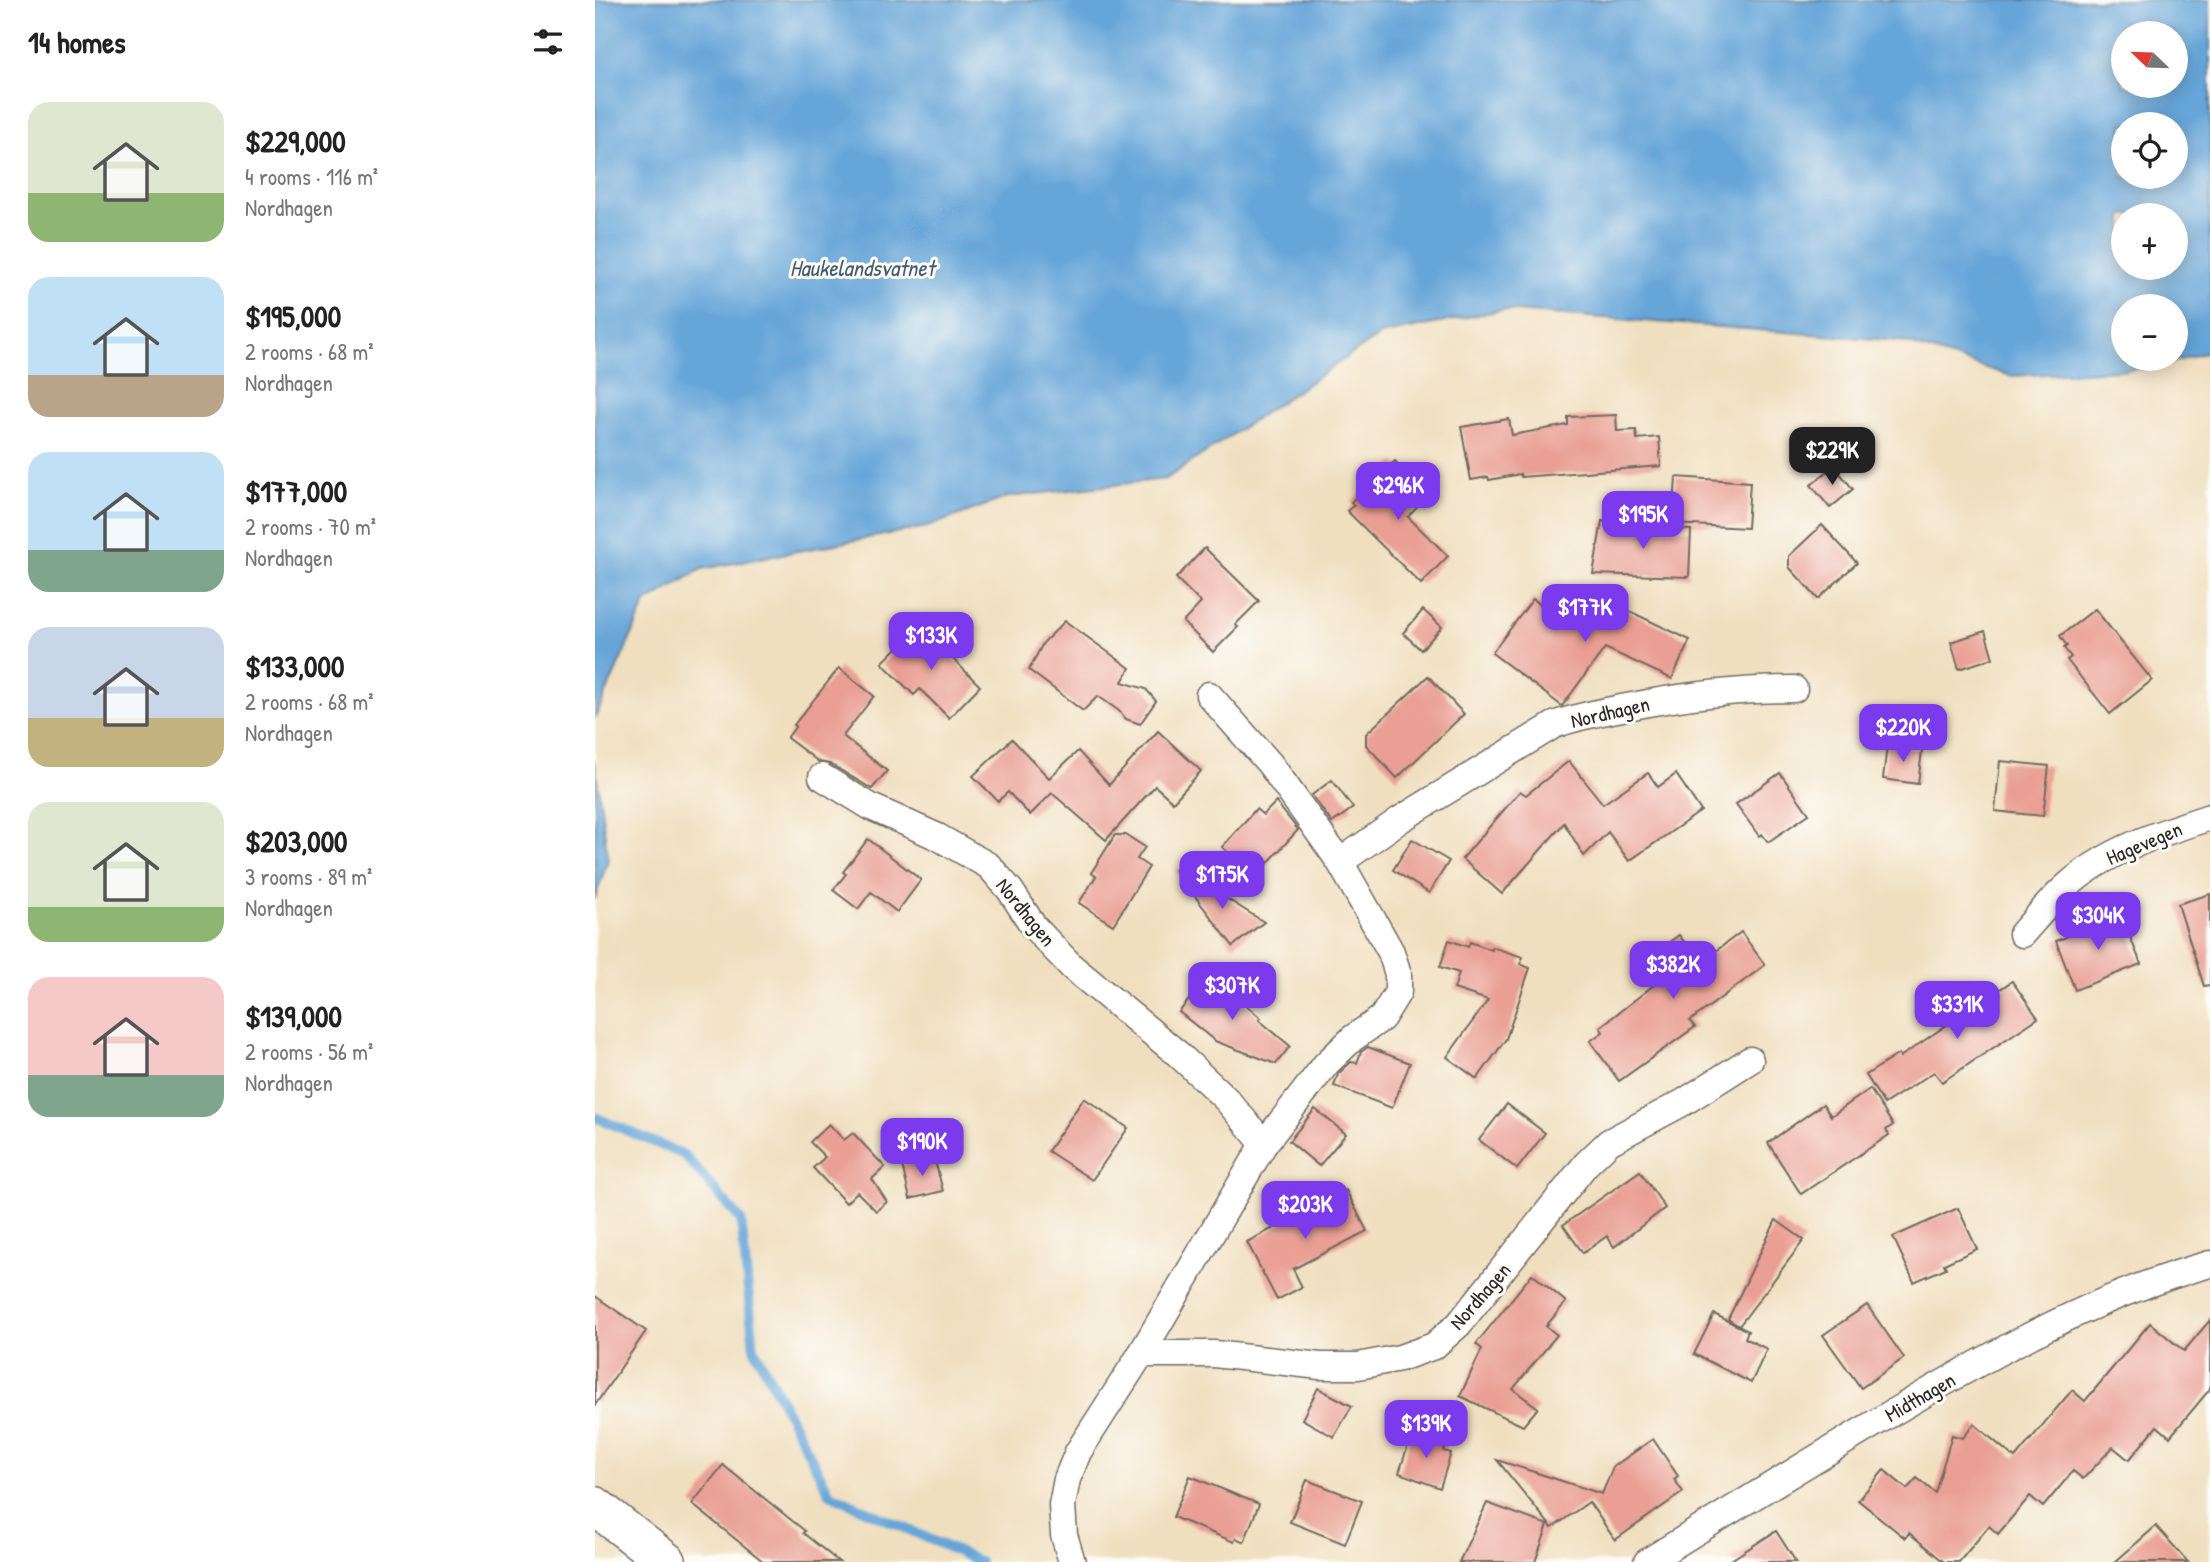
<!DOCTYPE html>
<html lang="en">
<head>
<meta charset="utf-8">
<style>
  body { margin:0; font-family:"Patrick Hand",sans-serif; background:#f2f2f2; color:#222; height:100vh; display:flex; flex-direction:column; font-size:26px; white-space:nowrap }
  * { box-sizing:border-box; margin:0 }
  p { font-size:23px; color:#767676 }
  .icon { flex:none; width:38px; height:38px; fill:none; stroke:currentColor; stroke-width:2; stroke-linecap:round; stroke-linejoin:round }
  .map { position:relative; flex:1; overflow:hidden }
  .side { display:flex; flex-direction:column; background:#fff; width:595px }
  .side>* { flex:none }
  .needle { width:46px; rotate:293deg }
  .controls { position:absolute; left:1516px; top:21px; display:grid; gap:14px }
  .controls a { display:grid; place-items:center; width:77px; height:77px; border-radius:50%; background:#fff; box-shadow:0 4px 18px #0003; font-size:35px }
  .price { position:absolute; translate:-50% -60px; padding:0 16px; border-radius:14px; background:#7c3aed; color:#fff; font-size:23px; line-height:46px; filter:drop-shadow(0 2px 4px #0008) }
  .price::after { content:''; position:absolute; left:50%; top:42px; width:21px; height:16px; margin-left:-10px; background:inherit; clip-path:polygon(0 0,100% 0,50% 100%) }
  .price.selected { background:#222; color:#fff }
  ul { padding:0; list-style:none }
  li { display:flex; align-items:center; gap:21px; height:175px; padding:0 28px }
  li span { display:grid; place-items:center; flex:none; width:196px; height:140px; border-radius:21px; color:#555 }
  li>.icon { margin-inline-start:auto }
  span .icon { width:84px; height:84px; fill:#fffc; stroke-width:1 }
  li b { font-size:30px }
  h2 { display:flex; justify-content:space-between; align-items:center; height:84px; padding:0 28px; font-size:30px }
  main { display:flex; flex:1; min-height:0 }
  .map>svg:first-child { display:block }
  .water { fill:#66a5d8; stroke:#486882; stroke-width:2; fill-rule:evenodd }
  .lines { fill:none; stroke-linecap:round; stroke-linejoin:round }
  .stream { stroke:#66a5d8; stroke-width:10 }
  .building { fill:#e99f93 }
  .minor-casing { stroke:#706a5f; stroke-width:29 }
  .primary-casing { stroke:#706a5f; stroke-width:41 }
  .minor { stroke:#fff; stroke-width:26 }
  .primary { stroke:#fff; stroke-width:38 }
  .labels { text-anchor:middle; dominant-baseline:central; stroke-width:6; stroke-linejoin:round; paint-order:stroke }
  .street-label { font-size:21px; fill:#2b2b2b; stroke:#fdfcf7 }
  .water-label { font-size:23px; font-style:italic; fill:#435c70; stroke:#fdfcf7 }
</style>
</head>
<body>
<main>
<section class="side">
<h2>14 homes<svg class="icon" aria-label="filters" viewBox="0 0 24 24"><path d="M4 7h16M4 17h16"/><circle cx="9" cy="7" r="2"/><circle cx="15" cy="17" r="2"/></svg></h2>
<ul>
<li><span style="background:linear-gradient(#dfe7d0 65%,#8fb573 0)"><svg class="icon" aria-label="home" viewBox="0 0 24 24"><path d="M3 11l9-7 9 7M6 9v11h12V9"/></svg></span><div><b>$229,000</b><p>4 rooms · 116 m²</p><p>Nordhagen</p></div></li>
<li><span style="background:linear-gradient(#bfe0f5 70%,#b9a48a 0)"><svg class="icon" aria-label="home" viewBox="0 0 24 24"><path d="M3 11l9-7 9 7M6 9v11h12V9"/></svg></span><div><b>$195,000</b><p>2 rooms · 68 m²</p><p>Nordhagen</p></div></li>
<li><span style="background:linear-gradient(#bfe0f5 70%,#7fa58c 0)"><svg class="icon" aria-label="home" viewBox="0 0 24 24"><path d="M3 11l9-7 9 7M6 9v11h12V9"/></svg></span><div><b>$177,000</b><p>2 rooms · 70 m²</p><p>Nordhagen</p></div></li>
<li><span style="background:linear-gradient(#c9d6e8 65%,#c2b280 0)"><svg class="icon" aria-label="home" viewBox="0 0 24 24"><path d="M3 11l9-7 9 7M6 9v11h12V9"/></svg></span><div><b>$133,000</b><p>2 rooms · 68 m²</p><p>Nordhagen</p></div></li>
<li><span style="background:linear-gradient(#dfe7d0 75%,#8fb573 0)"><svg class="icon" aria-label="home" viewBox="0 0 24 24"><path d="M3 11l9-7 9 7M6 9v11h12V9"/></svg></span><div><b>$203,000</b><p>3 rooms · 89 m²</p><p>Nordhagen</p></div></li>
<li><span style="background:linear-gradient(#f6c9c9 70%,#7fa58c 0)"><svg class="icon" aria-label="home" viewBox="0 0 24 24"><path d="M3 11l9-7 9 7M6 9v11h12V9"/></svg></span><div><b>$139,000</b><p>2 rooms · 56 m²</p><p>Nordhagen</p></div></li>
</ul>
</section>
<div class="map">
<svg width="1615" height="1562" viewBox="0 0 1615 1562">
  <rect width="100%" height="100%" fill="#fdfcf7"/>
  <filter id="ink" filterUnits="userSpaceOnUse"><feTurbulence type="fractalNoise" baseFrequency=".0143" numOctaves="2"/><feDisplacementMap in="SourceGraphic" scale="14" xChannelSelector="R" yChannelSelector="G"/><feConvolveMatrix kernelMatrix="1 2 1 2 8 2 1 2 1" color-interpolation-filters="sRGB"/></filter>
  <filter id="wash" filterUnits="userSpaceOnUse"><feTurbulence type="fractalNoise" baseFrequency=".00686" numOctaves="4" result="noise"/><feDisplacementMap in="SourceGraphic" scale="28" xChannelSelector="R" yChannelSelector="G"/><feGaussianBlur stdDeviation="1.57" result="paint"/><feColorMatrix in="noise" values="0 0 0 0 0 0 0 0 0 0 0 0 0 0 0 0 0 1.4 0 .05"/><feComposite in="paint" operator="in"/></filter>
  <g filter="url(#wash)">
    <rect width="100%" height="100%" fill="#f0dfbf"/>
    <g class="water">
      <path d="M 0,0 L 1615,0 L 1615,351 L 1559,368 L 1416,376 L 1305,341 L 907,310 L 785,335 L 571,479 L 413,497 L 332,527 L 107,569 L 51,603 L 0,718 ZM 1528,33 L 1580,33 L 1580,86 L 1528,86 ZM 1528,124 L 1580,124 L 1580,177 L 1528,177 ZM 1528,215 L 1580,215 L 1580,268 L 1528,268 ZM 1528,306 L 1580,306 L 1580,359 L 1528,359 Z"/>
      <path d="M 0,763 L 13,859 L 0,899 Z"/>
    </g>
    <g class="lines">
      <path class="stream" d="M 0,1117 L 89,1155 L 146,1220 L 159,1348 L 235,1494 L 385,1562"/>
    </g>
    <g id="blocks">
      <g class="building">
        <path d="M 1021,415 L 1022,431 L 1041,430 L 1042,439 L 1064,437 L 1066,466 L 926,477 L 925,474 L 894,480 L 893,477 L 876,480 L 866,427 L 914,419 L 917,435 L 973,425 L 973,417 Z"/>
        <path d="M 800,461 L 832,497 L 813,517 L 853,556 L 826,584 L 752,511 L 759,505 L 756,502 Z"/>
        <path d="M 1239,466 L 1258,489 L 1235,508 L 1216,485 Z"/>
        <path d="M 1081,477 L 1155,482 L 1152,528 L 1078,524 Z"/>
        <path d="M 1007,521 L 1051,528 L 1096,530 L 1094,577 L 998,574 Z"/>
        <path d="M 1227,525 L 1262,563 L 1223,599 L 1194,567 L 1194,556 Z"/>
        <path d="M 610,548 L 664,601 L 640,625 L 643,627 L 618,652 L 588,622 L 606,603 L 581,578 Z"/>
        <path d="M 990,590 L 1095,640 L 1077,679 L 1010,648 L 967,706 L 897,653 L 938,599 L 973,625 Z"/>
        <path d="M 1500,609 L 1557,680 L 1515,714 L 1472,660 L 1476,657 L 1469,648 L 1472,646 L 1465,636 Z"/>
        <path d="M 828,610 L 847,627 L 826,650 L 808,633 Z"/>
        <path d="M 470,621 L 535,668 L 527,682 L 551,689 L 561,701 L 545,724 L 531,719 L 524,711 L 503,696 L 488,711 L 434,670 L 448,643 Z"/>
        <path d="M 320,630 L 325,634 L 329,630 L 347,648 L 355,653 L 359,660 L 385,686 L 354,718 L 325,689 L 319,695 L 287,663 Z"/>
        <path d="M 1390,631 L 1398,658 L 1364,669 L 1356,642 Z"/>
        <path d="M 244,668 L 279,696 L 248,736 L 292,771 L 277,789 L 235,764 L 224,762 L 192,738 L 201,726 L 199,725 Z"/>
        <path d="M 833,676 L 869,714 L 802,778 L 771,745 L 771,734 Z"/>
        <path d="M 563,731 L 606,771 L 578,802 L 560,786 L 511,840 L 457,793 L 435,815 L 413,792 L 403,801 L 378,776 L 417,739 L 454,778 L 483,751 L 514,785 Z"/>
        <path d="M 1292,745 L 1327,750 L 1323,784 L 1288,779 Z"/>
        <path d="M 974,761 L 1008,804 L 1053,773 L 1063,787 L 1081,774 L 1106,811 L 1034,861 L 1013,832 L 989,856 L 969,823 L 907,894 L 867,859 L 925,791 L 931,795 Z"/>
        <path d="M 1405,761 L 1454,766 L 1448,816 L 1400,811 Z"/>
        <path d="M 1185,773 L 1214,814 L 1173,842 L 1167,834 L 1164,836 L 1141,804 Z"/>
        <path d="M 737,780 L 758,808 L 737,823 L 717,795 Z"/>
        <path d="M 681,802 L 703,830 L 660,877 L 627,847 L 661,809 L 668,815 Z"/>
        <path d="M 520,835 L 531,835 L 550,847 L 542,859 L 554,867 L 518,925 L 484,903 L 501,876 L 496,873 Z"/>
        <path d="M 273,839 L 326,880 L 302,912 L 276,892 L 263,909 L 238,890 L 251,874 L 248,872 Z"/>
        <path d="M 817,839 L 854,861 L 834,893 L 798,870 Z"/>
        <path d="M 583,868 L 669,922 L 638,946 L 580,870 Z"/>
        <path d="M 1615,894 L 1615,985 L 1609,986 L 1583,904 Z"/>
        <path d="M 1526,914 L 1546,964 L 1480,990 L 1461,941 Z"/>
        <path d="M 1146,932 L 1170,965 L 1095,1021 L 1100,1027 L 1024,1081 L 995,1041 L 1008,1032 L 1005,1027 L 1064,981 L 1049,961 L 1084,935 L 1105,963 Z"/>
        <path d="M 854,940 L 873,947 L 875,942 L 897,950 L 897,947 L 928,957 L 925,964 L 935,968 L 911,1039 L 882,1079 L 852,1057 L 893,1000 L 859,989 L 864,973 L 845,967 Z"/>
        <path d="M 614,975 L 666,1018 L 664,1020 L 695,1046 L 681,1064 L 620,1041 L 584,1012 Z"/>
        <path d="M 1417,981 L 1443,1018 L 1347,1082 L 1339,1072 L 1289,1104 L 1271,1075 L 1304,1054 L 1305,1057 L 1359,1020 L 1354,1013 L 1390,988 L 1395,996 Z"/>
        <path d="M 773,1047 L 815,1063 L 797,1108 L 739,1086 L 743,1074 L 756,1062 L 762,1063 L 766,1052 Z"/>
        <path d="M 1275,1089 L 1298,1125 L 1291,1130 L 1294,1135 L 1206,1194 L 1173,1143 L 1228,1104 L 1236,1116 Z"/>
        <path d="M 489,1098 L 533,1128 L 497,1180 L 453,1151 Z"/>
        <path d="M 912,1104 L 950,1133 L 922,1169 L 884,1140 Z"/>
        <path d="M 720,1109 L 751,1134 L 724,1166 L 694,1141 Z"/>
        <path d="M 234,1124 L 249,1140 L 258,1133 L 290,1167 L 277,1179 L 292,1202 L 281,1211 L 262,1192 L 251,1203 L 218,1168 L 230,1157 L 215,1142 Z"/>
        <path d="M 339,1157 L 348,1191 L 315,1199 L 307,1165 Z"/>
        <path d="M 1045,1171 L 1070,1208 L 1019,1247 L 1012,1236 L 988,1253 L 968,1225 Z"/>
        <path d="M 751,1190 L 772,1231 L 698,1269 L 707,1287 L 682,1300 L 652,1242 Z"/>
        <path d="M 1363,1208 L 1382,1249 L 1349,1264 L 1351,1268 L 1319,1282 L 1298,1237 Z"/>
        <path d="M 1181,1220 L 1209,1240 L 1144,1326 L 1133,1319 Z"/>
        <path d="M 937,1274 L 971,1302 L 951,1326 L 962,1335 L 918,1389 L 943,1408 L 928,1426 L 865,1396 L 887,1349 L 881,1344 Z"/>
        <path d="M 0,1296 L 51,1331 L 0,1405 Z"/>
        <path d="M 1272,1305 L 1309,1358 L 1266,1388 L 1228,1335 Z"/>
        <path d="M 1119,1314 L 1153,1331 L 1150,1338 L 1172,1349 L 1156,1383 L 1099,1354 Z"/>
        <path d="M 1615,1320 L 1615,1389 L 1575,1437 L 1562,1426 L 1534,1460 L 1518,1447 L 1488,1479 L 1478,1471 L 1448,1507 L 1435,1496 L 1403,1534 L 1394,1526 L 1364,1562 L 1349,1562 L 1314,1533 L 1310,1538 L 1263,1500 L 1289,1470 L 1312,1489 L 1322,1478 L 1340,1493 L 1357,1435 L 1368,1438 L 1379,1424 L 1420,1458 L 1477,1390 L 1490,1401 L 1555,1323 L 1589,1351 Z"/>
        <path d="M 723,1388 L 757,1406 L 739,1437 L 707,1419 Z"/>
        <path d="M 817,1433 L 851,1443 L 849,1451 L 856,1453 L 845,1488 L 804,1473 Z"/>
        <path d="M 1058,1439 L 1083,1476 L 1079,1479 L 1088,1492 L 1020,1540 L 994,1502 L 957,1528 L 902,1460 L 1007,1494 L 1018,1467 Z"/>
        <path d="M 128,1465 L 210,1531 L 208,1533 L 244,1562 L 169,1562 L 97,1504 Z"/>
        <path d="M 595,1476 L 664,1504 L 649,1542 L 641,1538 L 639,1542 L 578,1517 Z"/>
        <path d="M 712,1480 L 767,1501 L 750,1544 L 695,1522 Z"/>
        <path d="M 892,1503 L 953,1525 L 940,1562 L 864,1562 Z"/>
        <path d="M 1561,1526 L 1593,1562 L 1520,1562 Z"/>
        <path d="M 1181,1531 L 1201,1562 L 1133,1562 Z"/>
      </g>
    </g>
  </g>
  <g filter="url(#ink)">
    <use href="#blocks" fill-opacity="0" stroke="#706a5f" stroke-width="2"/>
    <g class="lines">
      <defs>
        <g id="minor">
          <path d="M 227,777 L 276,807 L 343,837 L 394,866 L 415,890 L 439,927 L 477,967 L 583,1054 L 631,1099 L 669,1144"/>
          <path d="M 745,862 L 806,819 L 959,725 C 983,716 1007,712 1032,707 C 1087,696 1142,689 1199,689"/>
          <path d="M 1427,934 C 1441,918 1455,901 1471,887 C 1510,851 1565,833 1615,817"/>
          <path d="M 546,1354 L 619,1354 L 725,1366 L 763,1366 L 805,1358 L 839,1346 L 864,1324 L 991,1164 L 1014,1142 L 1089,1102 L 1155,1060"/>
          <path d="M 477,1562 L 469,1535 L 467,1505 L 472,1479 L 483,1452 L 546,1354 L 669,1144 L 731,1064 L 758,1038 L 787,1018 L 803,992 L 803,974 L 796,952 L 745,862 L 675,764 L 614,695"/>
          <path d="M 1052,1562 C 1126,1516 1200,1471 1275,1426 C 1382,1362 1494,1297 1615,1264"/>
        </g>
        <path id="primary" d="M 0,1506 L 72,1562"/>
      </defs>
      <use href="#minor" class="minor-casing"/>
      <use href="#primary" class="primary-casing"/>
      <use href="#minor" class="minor"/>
      <use href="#primary" class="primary"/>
    </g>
  </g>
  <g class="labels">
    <g class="street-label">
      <text transform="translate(1015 712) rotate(-13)">Nordhagen</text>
      <text transform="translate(1549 843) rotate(-23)">Hagevegen</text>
      <text transform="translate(431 912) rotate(51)">Nordhagen</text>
      <text transform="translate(885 1296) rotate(-49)">Nordhagen</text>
      <text transform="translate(1325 1397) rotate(-30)">Midthagen</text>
    </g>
    <g class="water-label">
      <text x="267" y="267">Haukelandsvatnet</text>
    </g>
  </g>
</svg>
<div class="controls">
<a><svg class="needle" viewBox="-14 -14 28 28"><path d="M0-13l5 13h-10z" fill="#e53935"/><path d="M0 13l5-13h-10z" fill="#767676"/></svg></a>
<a><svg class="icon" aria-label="locate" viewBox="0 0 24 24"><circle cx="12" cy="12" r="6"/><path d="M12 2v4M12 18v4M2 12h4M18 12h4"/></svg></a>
<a>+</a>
<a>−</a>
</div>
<b class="price selected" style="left:1237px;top:487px">$229K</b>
<b class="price" style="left:803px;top:522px">$296K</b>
<b class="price" style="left:1048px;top:551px">$195K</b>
<b class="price" style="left:990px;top:644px">$177K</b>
<b class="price" style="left:336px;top:672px">$133K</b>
<b class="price" style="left:1308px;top:764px">$220K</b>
<b class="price" style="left:627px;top:911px">$175K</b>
<b class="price" style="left:1503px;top:952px">$304K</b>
<b class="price" style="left:1078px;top:1001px">$382K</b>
<b class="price" style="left:637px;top:1022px">$307K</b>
<b class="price" style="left:1362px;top:1041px">$331K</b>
<b class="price" style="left:327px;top:1178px">$190K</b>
<b class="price" style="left:710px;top:1241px">$203K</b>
<b class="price" style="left:831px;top:1460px">$139K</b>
</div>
</main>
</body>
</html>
